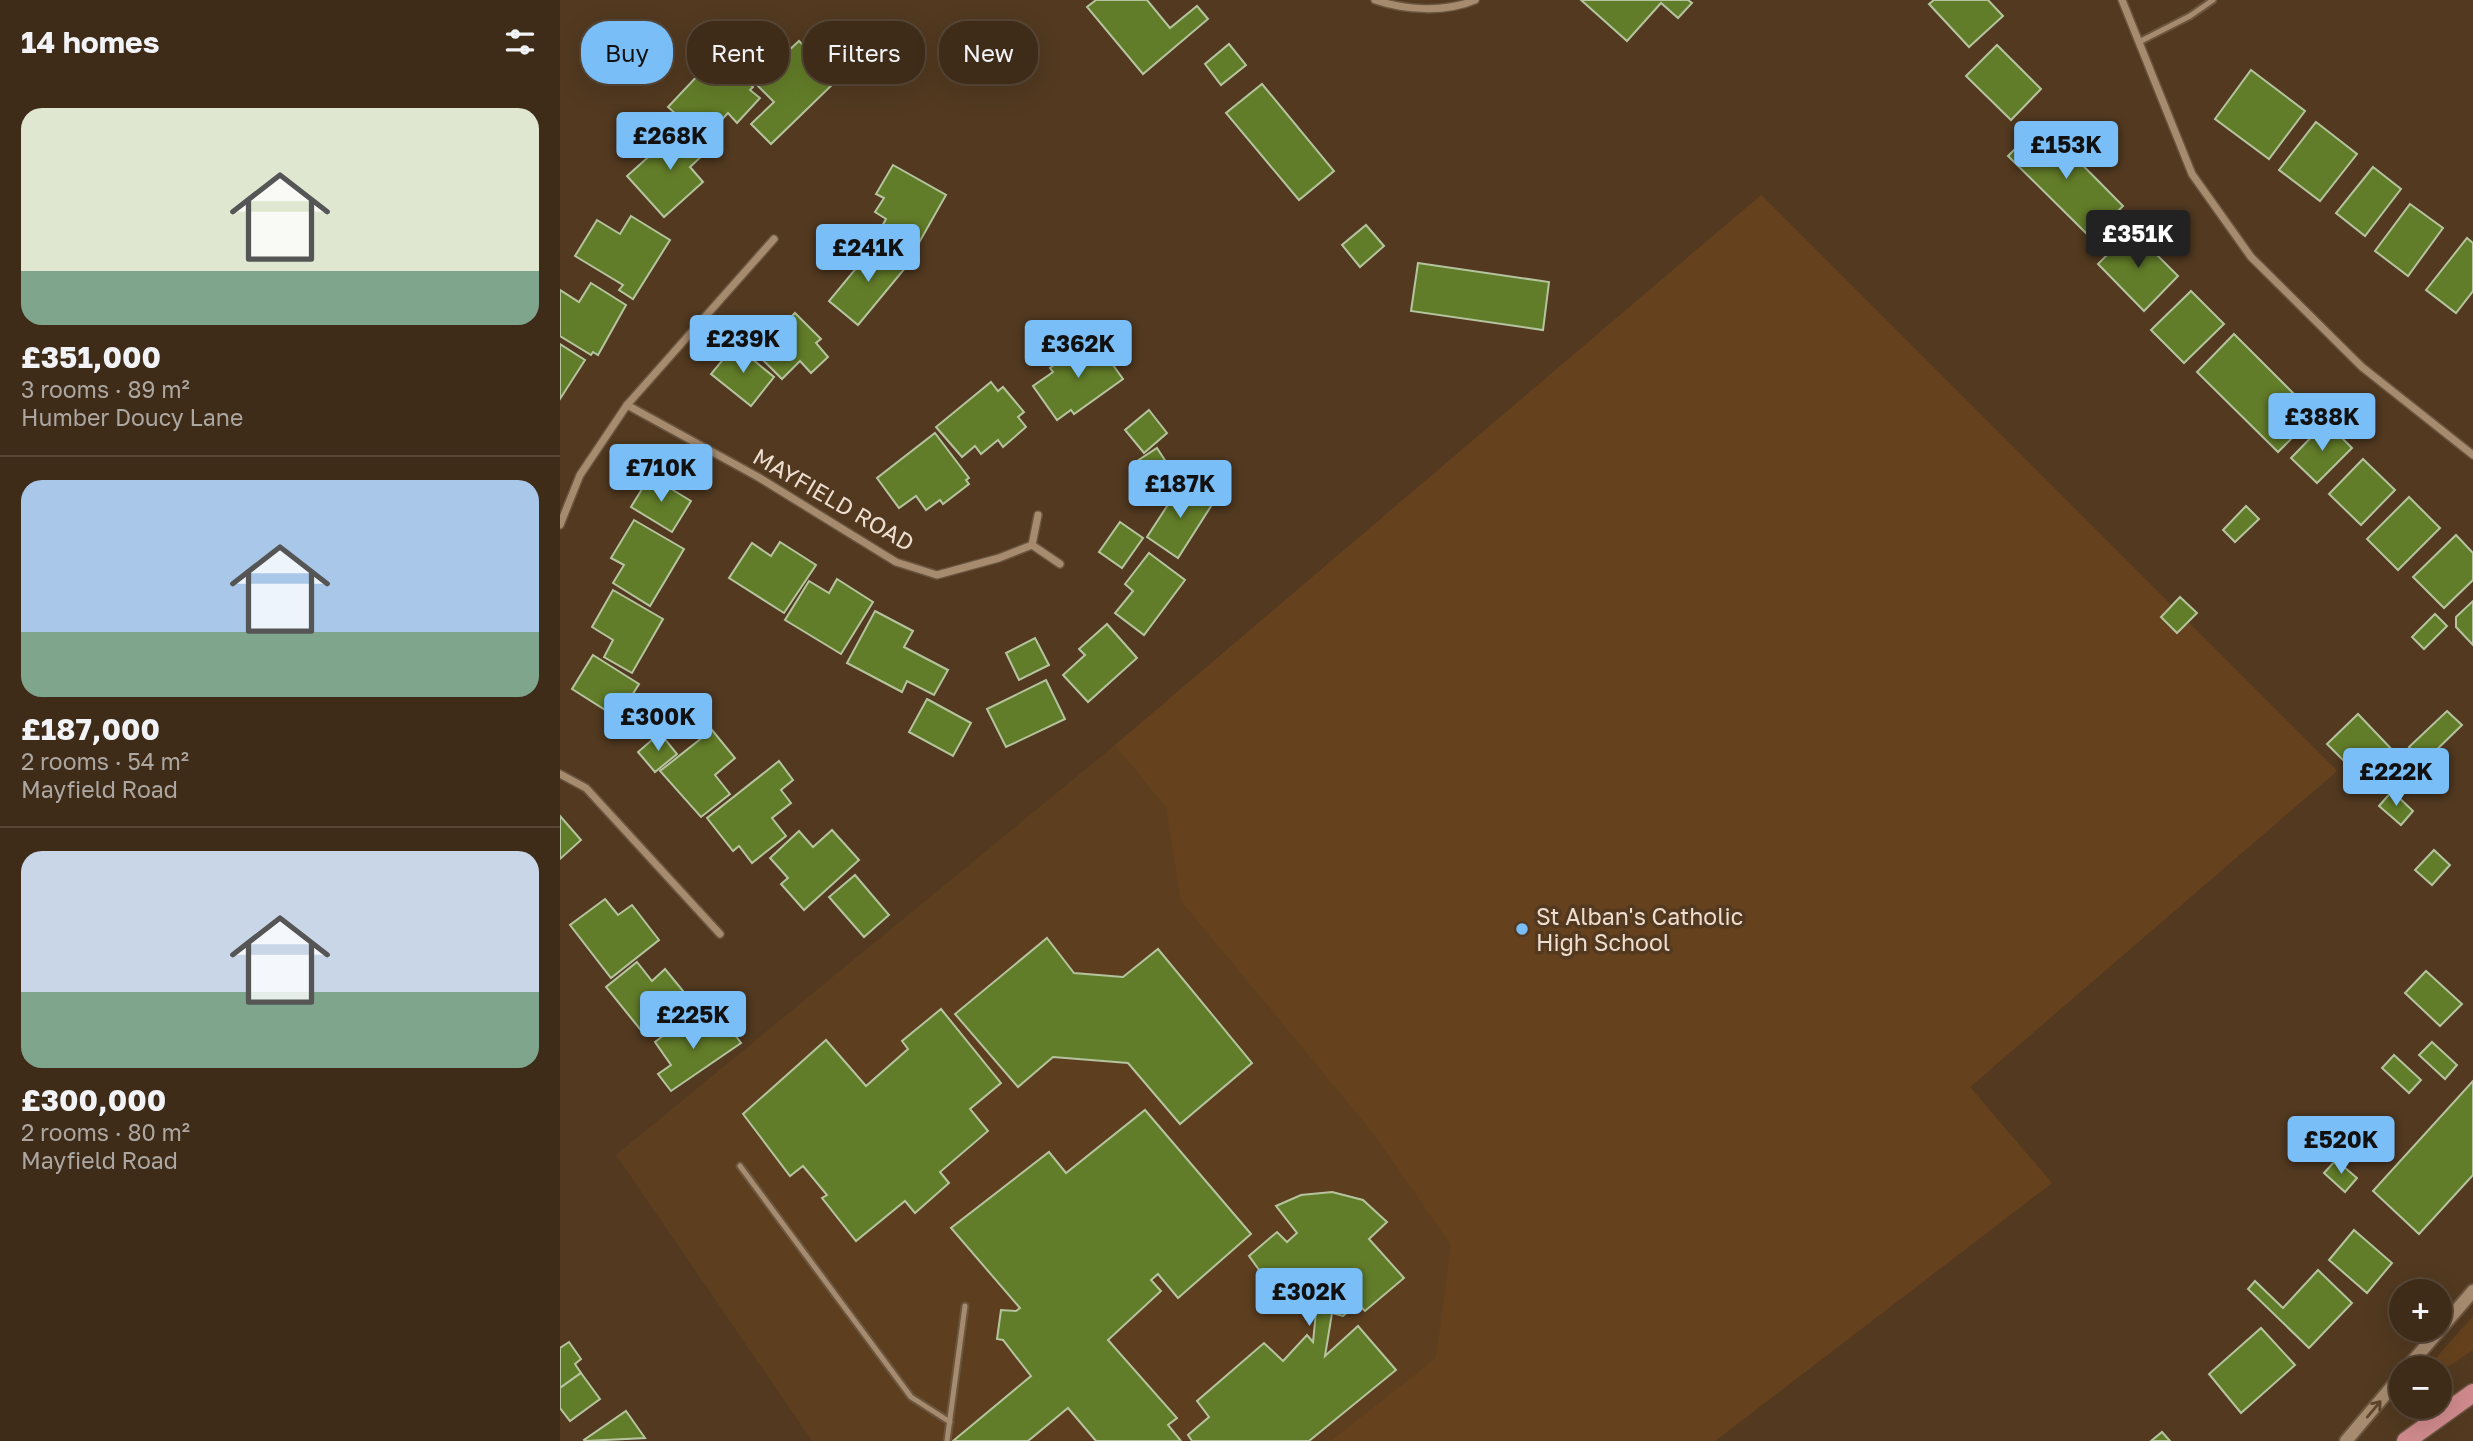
<!DOCTYPE html>
<html lang="en">
<head>
<meta charset="utf-8">
<style>
  body { margin:0; font-family:"Golos Text",sans-serif; background:#493725; color:#f1f3f6; height:100vh; display:flex; flex-direction:column; font-size:26px; white-space:nowrap }
  * { box-sizing:border-box; margin:0 }
  p { font-size:23px; color:#ada7a2 }
  .icon { flex:none; width:38px; height:38px; fill:none; stroke:currentColor; stroke-width:2; stroke-linecap:round; stroke-linejoin:round }
  .map { position:relative; flex:1; overflow:hidden }
  .side { display:flex; flex-direction:column; background:#3e2b18; width:560px }
  .side>* { flex:none }
  .banner { position:absolute; left:21px; top:21px; width:665px; height:63px; display:flex; gap:14px }
  .buttons { position:absolute; left:1829px; top:1279px; display:grid; gap:14px }
  .buttons a { display:grid; place-items:center; width:63px; height:63px; border-radius:50%; background:#3e2b18; box-shadow:0 7px 28px #0002,0 0 0 2px #574737; font-size:35px }
  .price { position:absolute; translate:-50% -60px; padding:0 16px; border-radius:7px; background:#7abef8; color:#111; font-size:23px; line-height:46px; filter:drop-shadow(0 2px 4px #0008) }
  .price::after { content:''; position:absolute; left:50%; top:42px; width:21px; height:16px; margin-left:-10px; background:inherit; clip-path:polygon(0 0,100% 0,50% 100%) }
  .price.current { background:#222; color:#fff }
  ul { padding:0; list-style:none }
  li { display:grid; align-content:center; gap:14px; height:371px; padding:0 21px }
  li+li { border-top:2px solid #574737 }
  li span { display:grid; place-items:center; height:217px; border-radius:21px; color:#555 }
  li>.icon { margin-inline-start:auto }
  span .icon { width:126px; height:126px; fill:#fffc; stroke-width:1 }
  li b { font-size:30px }
  h2 { display:flex; justify-content:space-between; align-items:center; height:84px; padding:0 21px; font-size:30px }
  .pill { padding:0 24px; border-radius:28px; background:#3e2b18; box-shadow:0 7px 28px #0002,0 0 0 2px #574737; font-size:24px; line-height:63px }
  .pill.current { background:#7abef8; color:#111 }
  main { display:flex; flex:1; min-height:0 }
  .map>svg:first-child { display:block }
  .built { fill:#5d3f1f }
  .green { fill:#65421d }
  .building { fill:#627d29; stroke:#b5c49f; stroke-width:2 }
  .lines { fill:none; stroke-linecap:round; stroke-linejoin:round }
  .service-casing { stroke:#6a553f; stroke-width:9 }
  .minor-casing { stroke:#6a553f; stroke-width:10 }
  .tertiary-casing { stroke:#6a553f; stroke-width:16 }
  .primary-casing { stroke:#6a553f; stroke-width:21 }
  .service { stroke:#a78b6f; stroke-width:5 }
  .minor { stroke:#a78b6f; stroke-width:7 }
  .tertiary { stroke:#a78b6f; stroke-width:12 }
  .primary { stroke:#d08a8d; stroke-width:18 }
  .oneway { stroke:#5f452c }
  .poi-dot { fill:#7abef8; stroke:#523920; stroke-width:2.5 }
  .labels { text-anchor:middle; dominant-baseline:central; stroke-width:7; stroke-linejoin:round; paint-order:stroke }
  .street-label { font-size:23px; fill:#eeded0; stroke:#523920 }
  .poi-label { font-size:23px; fill:#eeded0; stroke:#523920; text-anchor:start }
</style>
</head>
<body>
<main>
<section class="side">
<h2>14 homes<svg class="icon" aria-label="filters" viewBox="0 0 24 24"><path d="M4 7h16M4 17h16"/><circle cx="9" cy="7" r="2"/><circle cx="15" cy="17" r="2"/></svg></h2>
<ul>
<li><span style="background:linear-gradient(#dfe7d0 75%,#7fa58c 0)"><svg class="icon" aria-label="home" viewBox="0 0 24 24"><path d="M3 11l9-7 9 7M6 9v11h12V9"/></svg></span><div><b>£351,000</b><p>3 rooms · 89 m²</p><p>Humber Doucy Lane</p></div></li>
<li><span style="background:linear-gradient(#a9c7e8 70%,#7fa58c 0)"><svg class="icon" aria-label="home" viewBox="0 0 24 24"><path d="M3 11l9-7 9 7M6 9v11h12V9"/></svg></span><div><b>£187,000</b><p>2 rooms · 54 m²</p><p>Mayfield Road</p></div></li>
<li><span style="background:linear-gradient(#c9d6e8 65%,#7fa58c 0)"><svg class="icon" aria-label="home" viewBox="0 0 24 24"><path d="M3 11l9-7 9 7M6 9v11h12V9"/></svg></span><div><b>£300,000</b><p>2 rooms · 80 m²</p><p>Mayfield Road</p></div></li>
</ul>
</section>
<div class="map">
<svg width="1913" height="1441" viewBox="0 0 1913 1441">
  <rect width="100%" height="100%" fill="#523920"/>
  <path class="built" d="M 1201,195 L 1777,771 L 1410,1087 L 1492,1183 L 1155,1441 L 252,1441 L 56,1155 L 555,745 Z"/>
  <g class="green">
    <path d="M 1201,195 L 1777,771 L 1410,1087 L 1492,1183 L 1155,1441 L 771,1441 L 876,1358 L 891,1245 L 814,1134 L 621,901 L 606,807 L 555,745 Z"/>
    <path d="M 1913,1316 L 1913,1350 L 1880,1372 L 1880,1368 L 1867,1368 Z"/>
  </g>
  <g class="building">
    <path d="M 536,0 L 587,0 L 610,28 L 637,6 L 648,19 L 583,74 L 527,7 Z"/>
    <path d="M 1021,0 L 1128,0 L 1132,3 L 1118,18 L 1101,3 L 1067,41 Z"/>
    <path d="M 1374,0 L 1428,0 L 1443,16 L 1409,47 L 1369,4 Z"/>
    <path d="M 239,41 L 277,80 L 211,144 L 191,124 L 214,102 L 185,73 L 217,42 L 227,52 Z"/>
    <path d="M 669,44 L 686,65 L 661,85 L 645,64 Z"/>
    <path d="M 1437,45 L 1481,89 L 1451,120 L 1406,76 Z"/>
    <path d="M 158,54 L 193,87 L 190,90 L 200,98 L 177,123 L 168,113 L 155,127 L 148,120 L 136,132 L 108,107 Z"/>
    <path d="M 1691,70 L 1745,111 L 1709,159 L 1655,119 Z"/>
    <path d="M 702,84 L 774,171 L 739,200 L 666,113 Z"/>
    <path d="M 1756,122 L 1797,154 L 1760,201 L 1719,170 Z"/>
    <path d="M 1481,123 L 1563,206 L 1531,238 L 1448,156 Z"/>
    <path d="M 123,126 L 146,152 L 130,167 L 143,182 L 104,217 L 67,176 Z"/>
    <path d="M 333,165 L 386,195 L 352,255 L 317,235 L 326,219 L 315,212 L 324,198 L 316,194 Z"/>
    <path d="M 1813,167 L 1841,189 L 1805,236 L 1776,213 Z"/>
    <path d="M 1850,204 L 1883,228 L 1848,276 L 1815,251 Z"/>
    <path d="M 71,216 L 110,240 L 73,299 L 59,290 L 63,285 L 15,256 L 37,220 L 60,234 Z"/>
    <path d="M 806,225 L 824,246 L 800,267 L 782,245 Z"/>
    <path d="M 1572,230 L 1618,276 L 1584,311 L 1538,264 Z"/>
    <path d="M 1907,238 L 1913,243 L 1913,291 L 1896,313 L 1866,290 Z"/>
    <path d="M 317,243 L 346,267 L 298,325 L 269,301 Z"/>
    <path d="M 858,263 L 989,282 L 983,330 L 851,311 Z"/>
    <path d="M 31,283 L 66,305 L 38,355 L 33,352 L 31,355 L 0,336 L 0,290 L 19,302 Z"/>
    <path d="M 1631,291 L 1664,324 L 1624,363 L 1591,330 Z"/>
    <path d="M 235,313 L 261,339 L 256,343 L 268,357 L 251,373 L 240,361 L 222,379 L 195,352 Z"/>
    <path d="M 1674,334 L 1755,415 L 1718,452 L 1637,372 Z"/>
    <path d="M 533,337 L 563,379 L 514,414 L 511,410 L 497,420 L 473,386 L 493,372 L 490,368 Z"/>
    <path d="M 0,344 L 25,360 L 0,399 Z"/>
    <path d="M 175,345 L 214,377 L 191,406 L 151,374 Z"/>
    <path d="M 431,382 L 438,391 L 443,387 L 464,412 L 458,417 L 466,427 L 443,447 L 438,440 L 421,454 L 415,446 L 402,457 L 376,427 Z"/>
    <path d="M 589,410 L 607,433 L 584,453 L 565,430 Z"/>
    <path d="M 1766,422 L 1792,448 L 1757,483 L 1731,458 Z"/>
    <path d="M 375,433 L 409,478 L 406,480 L 409,484 L 383,504 L 380,500 L 366,510 L 356,496 L 339,508 L 317,478 Z"/>
    <path d="M 597,448 L 610,468 L 584,484 L 571,465 Z"/>
    <path d="M 1803,459 L 1835,490 L 1801,525 L 1769,494 Z"/>
    <path d="M 90,476 L 131,501 L 112,532 L 71,507 Z"/>
    <path d="M 622,483 L 653,503 L 618,558 L 587,537 Z"/>
    <path d="M 1849,497 L 1880,528 L 1838,570 L 1807,539 Z"/>
    <path d="M 1686,506 L 1699,519 L 1675,542 L 1663,530 Z"/>
    <path d="M 74,520 L 124,549 L 90,606 L 53,583 L 64,565 L 51,558 Z"/>
    <path d="M 560,522 L 583,538 L 562,568 L 539,552 Z"/>
    <path d="M 1896,535 L 1913,553 L 1913,580 L 1884,608 L 1853,577 Z"/>
    <path d="M 220,542 L 256,565 L 224,613 L 169,578 L 192,543 L 211,556 Z"/>
    <path d="M 589,553 L 625,580 L 584,635 L 555,613 L 573,591 L 565,584 Z"/>
    <path d="M 277,579 L 313,602 L 281,654 L 225,620 L 249,581 L 269,593 Z"/>
    <path d="M 53,590 L 103,619 L 72,673 L 44,657 L 53,640 L 32,627 Z"/>
    <path d="M 1620,597 L 1637,613 L 1617,633 L 1601,617 Z"/>
    <path d="M 1913,601 L 1913,645 L 1896,627 L 1896,617 Z"/>
    <path d="M 315,611 L 353,631 L 344,647 L 388,670 L 374,695 L 347,681 L 342,692 L 287,663 Z"/>
    <path d="M 1875,614 L 1887,626 L 1864,649 L 1852,637 Z"/>
    <path d="M 547,624 L 577,658 L 528,702 L 503,675 L 525,655 L 519,649 Z"/>
    <path d="M 475,638 L 489,665 L 459,680 L 446,653 Z"/>
    <path d="M 33,655 L 79,684 L 58,718 L 12,689 Z"/>
    <path d="M 486,680 L 505,719 L 446,747 L 427,709 Z"/>
    <path d="M 367,699 L 411,723 L 393,756 L 349,732 Z"/>
    <path d="M 1887,711 L 1902,725 L 1864,762 L 1849,747 Z"/>
    <path d="M 1798,714 L 1839,757 L 1809,786 L 1767,744 Z"/>
    <path d="M 152,730 L 175,758 L 155,775 L 170,794 L 141,817 L 100,771 Z"/>
    <path d="M 100,733 L 117,754 L 95,772 L 78,752 Z"/>
    <path d="M 219,761 L 233,780 L 221,790 L 231,803 L 212,818 L 226,836 L 192,863 L 179,846 L 173,851 L 147,818 Z"/>
    <path d="M 1832,791 L 1853,811 L 1841,825 L 1819,806 Z"/>
    <path d="M 0,816 L 21,840 L 0,859 Z"/>
    <path d="M 272,830 L 299,860 L 244,910 L 221,884 L 228,878 L 210,858 L 239,831 L 253,847 Z"/>
    <path d="M 1874,850 L 1890,865 L 1872,885 L 1855,870 Z"/>
    <path d="M 295,875 L 329,915 L 304,937 L 269,897 Z"/>
    <path d="M 45,899 L 58,915 L 72,905 L 99,940 L 51,978 L 10,925 Z"/>
    <path d="M 487,938 L 514,973 L 563,977 L 598,949 L 692,1063 L 620,1124 L 568,1063 L 493,1057 L 458,1087 L 395,1014 Z"/>
    <path d="M 77,962 L 92,981 L 105,969 L 133,1003 L 112,1020 L 108,1015 L 84,1034 L 46,987 Z"/>
    <path d="M 1866,971 L 1902,1004 L 1880,1026 L 1845,993 Z"/>
    <path d="M 381,1009 L 441,1083 L 410,1109 L 428,1131 L 380,1172 L 389,1183 L 355,1213 L 345,1201 L 296,1241 L 262,1198 L 267,1195 L 243,1166 L 230,1176 L 183,1114 L 266,1040 L 306,1086 L 348,1049 L 342,1041 Z"/>
    <path d="M 163,1019 L 181,1043 L 111,1091 L 98,1074 L 111,1065 L 95,1042 L 124,1020 L 137,1038 Z"/>
    <path d="M 1872,1042 L 1897,1065 L 1885,1079 L 1859,1055 Z"/>
    <path d="M 1834,1055 L 1861,1080 L 1849,1093 L 1822,1068 Z"/>
    <path d="M 1913,1081 L 1913,1175 L 1859,1234 L 1813,1191 Z"/>
    <path d="M 585,1110 L 691,1234 L 618,1298 L 598,1274 L 591,1280 L 601,1291 L 548,1340 L 617,1418 L 608,1425 L 621,1441 L 536,1441 L 508,1408 L 468,1441 L 393,1441 L 471,1376 L 443,1340 L 437,1339 L 441,1310 L 456,1311 L 460,1308 L 391,1228 L 489,1152 L 506,1173 Z"/>
    <path d="M 1776,1160 L 1797,1178 L 1785,1192 L 1764,1173 Z"/>
    <path d="M 772,1192 L 803,1200 L 827,1222 L 809,1239 L 844,1278 L 805,1311 L 798,1304 L 783,1316 L 772,1313 L 765,1356 L 798,1326 L 836,1370 L 749,1441 L 632,1441 L 628,1435 L 649,1417 L 637,1401 L 704,1343 L 723,1361 L 747,1335 L 753,1342 L 756,1312 L 742,1310 L 732,1298 L 723,1303 L 689,1256 L 717,1232 L 727,1242 L 737,1233 L 716,1206 L 741,1195 Z"/>
    <path d="M 1794,1230 L 1832,1263 L 1807,1293 L 1769,1260 Z"/>
    <path d="M 1758,1270 L 1792,1303 L 1749,1348 L 1688,1289 L 1695,1281 L 1723,1308 Z"/>
    <path d="M 1701,1328 L 1735,1365 L 1681,1413 L 1649,1374 Z"/>
    <path d="M 9,1342 L 21,1359 L 15,1364 L 21,1373 L 0,1388 L 0,1348 Z"/>
    <path d="M 21,1373 L 40,1399 L 10,1421 L 0,1408 L 0,1388 Z"/>
    <path d="M 66,1411 L 85,1438 L 25,1441 L 24,1440 Z"/>
    <path d="M 1602,1432 L 1610,1441 L 1591,1441 Z"/>
  </g>
  <g class="lines">
    <defs>
      <g id="service">
        <path d="M 1579,42 L 1630,16 L 1653,0"/>
        <path d="M 180,1166 L 351,1397 L 390,1422"/>
        <path d="M 387,1441 L 405,1306"/>
      </g>
      <g id="minor">
        <path d="M 815,0 C 845,10 885,13 915,0"/>
        <path d="M 1562,0 L 1632,174 L 1691,257 L 1802,367 L 1913,455"/>
        <path d="M 67,405 L 198,477 L 336,562 L 377,575 L 439,558 L 472,545 L 478,515"/>
        <path d="M 0,525 L 20,475 L 67,405 L 214,239"/>
        <path d="M 472,545 L 500,564"/>
        <path d="M 0,774 L 26,788 L 160,934"/>
      </g>
      <g id="tertiary">
        <path d="M 1847,1368 L 1913,1291"/>
        <path d="M 1786,1441 L 1841,1376"/>
      </g>
      <path id="primary" d="M 1846,1441 L 1913,1393"/>
    </defs>
    <use href="#service" class="service-casing"/>
    <use href="#minor" class="minor-casing"/>
    <use href="#tertiary" class="tertiary-casing"/>
    <use href="#primary" class="primary-casing"/>
    <use href="#service" class="service"/>
    <use href="#minor" class="minor"/>
    <use href="#tertiary" class="tertiary"/>
    <use href="#primary" class="primary"/>
  </g>
  <defs><path id="oneway-shaft" d="M-6 0H5M1.5-3L5.5 0L1.5 3" fill="none" stroke-width="1.6" stroke-linecap="round" stroke-linejoin="round" transform="scale(1.75)"/></defs>
  <use class="oneway" href="#oneway-shaft" transform="translate(1814 1409) rotate(-50)"/>
  <circle class="poi-dot" cx="962" cy="929" r="7"/>
  <g class="labels">
    <g class="street-label">
      <text transform="translate(274 499) rotate(30)">MAYFIELD ROAD</text>
    </g>
    <g class="poi-label">
      <text x="976" y="916">St Alban's Catholic<tspan x="976" dy="26">High School</tspan></text>
    </g>
  </g>
</svg>
<div class="buttons">
<a>+</a>
<a>−</a>
</div>
<b class="price" style="left:110px;top:172px">£268K</b>
<b class="price" style="left:1506px;top:181px">£153K</b>
<b class="price current" style="left:1578px;top:270px">£351K</b>
<b class="price" style="left:308px;top:284px">£241K</b>
<b class="price" style="left:183px;top:375px">£239K</b>
<b class="price" style="left:518px;top:380px">£362K</b>
<b class="price" style="left:1762px;top:453px">£388K</b>
<b class="price" style="left:101px;top:504px">£710K</b>
<b class="price" style="left:620px;top:520px">£187K</b>
<b class="price" style="left:98px;top:753px">£300K</b>
<b class="price" style="left:1836px;top:808px">£222K</b>
<b class="price" style="left:133px;top:1051px">£225K</b>
<b class="price" style="left:1781px;top:1176px">£520K</b>
<b class="price" style="left:749px;top:1328px">£302K</b>
<div class="banner">
<a class="pill current">Buy</a>
<a class="pill">Rent</a>
<a class="pill">Filters</a>
<a class="pill">New</a>
</div>
</div>
</main>
</body>
</html>
